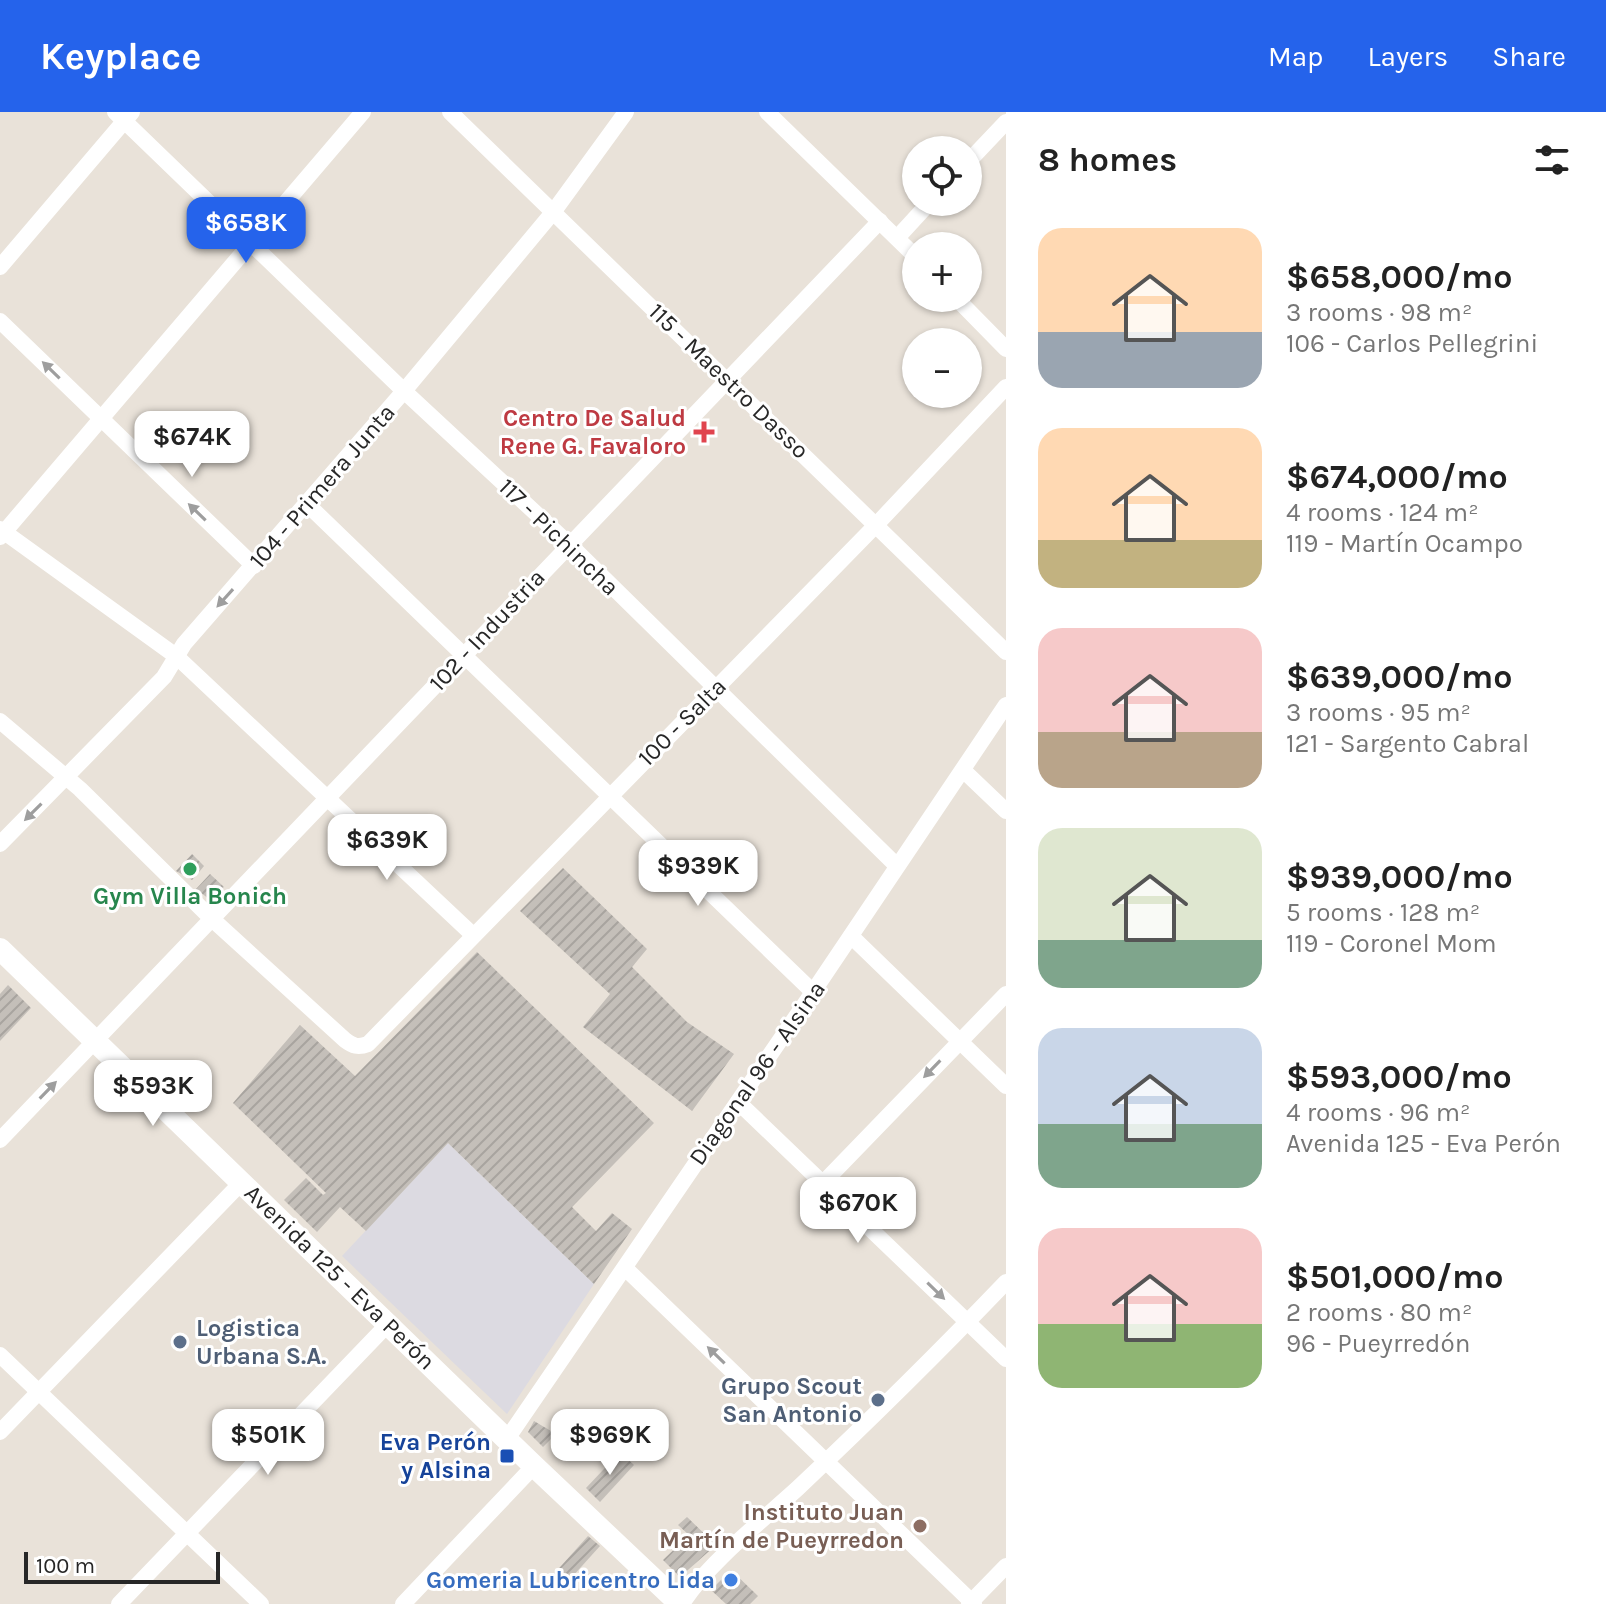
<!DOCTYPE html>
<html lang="en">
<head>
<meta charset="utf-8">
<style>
  body { margin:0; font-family:Karla,sans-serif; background:#f2f2f2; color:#222; height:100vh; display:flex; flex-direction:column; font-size:30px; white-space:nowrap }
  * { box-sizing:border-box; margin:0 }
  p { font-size:26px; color:#767676 }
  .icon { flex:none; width:44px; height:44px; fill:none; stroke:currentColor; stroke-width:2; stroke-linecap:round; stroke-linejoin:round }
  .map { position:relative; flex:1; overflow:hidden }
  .drawer { display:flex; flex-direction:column; background:#fff; width:600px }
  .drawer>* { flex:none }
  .controls { position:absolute; left:902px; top:24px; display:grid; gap:16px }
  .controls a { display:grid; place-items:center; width:80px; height:80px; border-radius:50%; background:#fff; box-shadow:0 2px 6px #0004; font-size:40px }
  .scale { position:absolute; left:24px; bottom:20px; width:196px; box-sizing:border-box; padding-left:8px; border:4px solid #272727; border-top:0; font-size:22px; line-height:28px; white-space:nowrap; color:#272727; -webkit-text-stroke:6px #fff; paint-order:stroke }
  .price { position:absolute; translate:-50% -68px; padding:0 18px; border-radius:16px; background:#fff; color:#222; font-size:26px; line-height:52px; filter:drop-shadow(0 2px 4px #0008) }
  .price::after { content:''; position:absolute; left:50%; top:48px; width:24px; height:18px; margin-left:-12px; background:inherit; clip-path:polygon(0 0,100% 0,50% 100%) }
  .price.on { background:#2563eb; color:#fff }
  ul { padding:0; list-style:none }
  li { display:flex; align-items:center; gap:24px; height:200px; padding:0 32px }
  li span { display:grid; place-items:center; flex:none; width:224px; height:160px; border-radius:24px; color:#555 }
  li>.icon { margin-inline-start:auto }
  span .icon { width:96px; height:96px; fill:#fffc; stroke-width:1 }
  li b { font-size:34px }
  h2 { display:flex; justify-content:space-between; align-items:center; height:96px; padding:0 32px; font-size:34px }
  header { display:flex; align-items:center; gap:48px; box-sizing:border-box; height:112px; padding:0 40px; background:#2563eb; color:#fff }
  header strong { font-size:38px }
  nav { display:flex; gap:44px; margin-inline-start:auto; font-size:28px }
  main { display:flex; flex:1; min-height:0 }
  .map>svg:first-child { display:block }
  .industrial { fill:#dcdae1 }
  .building { fill:url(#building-hatch) }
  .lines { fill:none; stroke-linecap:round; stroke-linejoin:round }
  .minor { stroke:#fff; stroke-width:16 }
  .secondary { stroke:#fff; stroke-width:22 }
  .oneway { fill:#9e9e9e }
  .health-dot { fill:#e0444e; stroke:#fff; stroke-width:3 }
  .leisure-dot { fill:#2e9e5b; stroke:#fff; stroke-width:3 }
  .service-dot { fill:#5c6f8a; stroke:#fff; stroke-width:3 }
  .transit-dot { fill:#1a4fb4; stroke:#fff; stroke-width:3 }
  .education-dot { fill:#8d6e63; stroke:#fff; stroke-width:3 }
  .shop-dot { fill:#3f7fe0; stroke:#fff; stroke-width:3 }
  .labels { text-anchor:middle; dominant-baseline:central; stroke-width:6; stroke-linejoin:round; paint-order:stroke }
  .street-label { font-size:24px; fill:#272727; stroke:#fff }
  .health-label { font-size:24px; font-weight:bold; fill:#be3a42; stroke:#fff; text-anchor:end }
  .leisure-label { font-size:24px; font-weight:bold; fill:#27864d; stroke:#fff }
  .service-label { font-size:24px; font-weight:bold; fill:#4e5e75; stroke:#fff; text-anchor:start }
  .transit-label { font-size:24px; font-weight:bold; fill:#164399; stroke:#fff; text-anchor:end }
  .education-label { font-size:24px; font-weight:bold; fill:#785e54; stroke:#fff; text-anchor:end }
  .shop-label { font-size:24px; font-weight:bold; fill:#366cbe; stroke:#fff; text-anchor:end }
</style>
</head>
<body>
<header>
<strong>Keyplace</strong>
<nav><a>Map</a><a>Layers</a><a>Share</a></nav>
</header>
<main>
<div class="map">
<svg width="1006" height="1492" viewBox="0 0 1006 1492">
  <defs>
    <pattern id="building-hatch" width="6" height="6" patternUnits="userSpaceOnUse" patternTransform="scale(2)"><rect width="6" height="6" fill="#c4bfb9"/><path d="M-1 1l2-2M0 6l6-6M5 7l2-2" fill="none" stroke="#a8a49f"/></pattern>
  </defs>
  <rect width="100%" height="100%" fill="#e9e2d9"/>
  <path class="industrial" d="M 448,1031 L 594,1172 L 507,1302 L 342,1144 Z"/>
  <g class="building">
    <path d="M 192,742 L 204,754 L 192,768 L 176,759 Z"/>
    <path d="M 563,756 L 647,837 L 632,855 L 687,910 L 734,942 L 692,999 L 583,915 L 610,882 L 520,799 Z"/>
    <path d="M 210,762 L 224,775 L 209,787 L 196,777 Z"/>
    <path d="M 477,840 L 654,1011 L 572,1095 L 596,1119 L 612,1101 L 632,1117 L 594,1172 L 448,1031 L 366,1119 L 340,1095 L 317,1120 L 284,1088 L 306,1066 L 323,1083 L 326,1081 L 233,991 L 300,913 L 355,964 Z"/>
    <path d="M 8,873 L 31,896 L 0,929 L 0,882 Z"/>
    <path d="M 534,1309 L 556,1322 L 543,1335 L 528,1320 Z"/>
    <path d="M 620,1340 L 634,1353 L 600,1390 L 586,1376 Z"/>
    <path d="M 687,1405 L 716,1433 L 680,1465 L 663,1448 L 689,1423 L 678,1413 Z"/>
    <path d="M 588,1424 L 600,1434 L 563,1475 L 552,1464 Z"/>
    <path d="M 731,1458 L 758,1484 L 750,1492 L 726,1492 L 711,1478 Z"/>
  </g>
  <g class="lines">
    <g class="minor">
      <path d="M 115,0 L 404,279 L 569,432 L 897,754"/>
      <path d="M 450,0 L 1006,540"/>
      <path d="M 767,0 L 916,145"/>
      <path d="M 968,50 L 1006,10"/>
      <path d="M 897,126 L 930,90"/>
      <path d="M 0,155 L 132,0"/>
      <path d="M 956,186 L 1006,237"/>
      <path d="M 0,209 L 254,454"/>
      <path d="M 307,392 L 813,880"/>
      <path d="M 0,417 L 176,544 L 473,823"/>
      <path d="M 0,425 L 363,0"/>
      <path d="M 0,609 L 80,677 L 212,807 L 345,928 C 353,934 358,936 368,932 L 876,413 L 1006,275"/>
      <path d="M 963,658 L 1006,699"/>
      <path d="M 0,732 L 164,565 L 184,532 L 404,279 L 554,99 L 626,0"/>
      <path d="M 851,824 L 1006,974"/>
      <path d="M 738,990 L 1006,1247"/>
      <path d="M 0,1028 L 880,109"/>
      <path d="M 823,1071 L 1006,882"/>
      <path d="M 625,1156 L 974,1492"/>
      <path d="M 0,1243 L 261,1492"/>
      <path d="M 0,1320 L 242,1070"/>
      <path d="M 507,1327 L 813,880 L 1006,593"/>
      <path d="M 119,1492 L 389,1211"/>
      <path d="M 403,1492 L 534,1354"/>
      <path d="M 682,1492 C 706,1453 763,1408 798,1376 C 869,1309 939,1240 1006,1170"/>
      <path d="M 969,1492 L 1006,1454"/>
    </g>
    <path class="secondary" d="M 0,837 L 534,1354 L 680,1492"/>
  </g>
  <defs><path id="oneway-solid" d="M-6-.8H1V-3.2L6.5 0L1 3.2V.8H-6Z" transform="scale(2)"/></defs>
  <g class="oneway">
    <use href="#oneway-solid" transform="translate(51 258) rotate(-136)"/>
    <use href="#oneway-solid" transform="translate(197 400) rotate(-136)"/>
    <use href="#oneway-solid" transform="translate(225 486) rotate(132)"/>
    <use href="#oneway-solid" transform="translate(33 700) rotate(135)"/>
    <use href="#oneway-solid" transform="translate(932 957) rotate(134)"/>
    <use href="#oneway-solid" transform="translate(48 978) rotate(-46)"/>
    <use href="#oneway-solid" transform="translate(936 1179) rotate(44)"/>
    <use href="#oneway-solid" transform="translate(716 1243) rotate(-136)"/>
  </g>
  <path class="health-dot" d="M700 308h8v8h8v8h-8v8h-8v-8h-8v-8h8z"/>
  <circle class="leisure-dot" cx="190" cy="757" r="8"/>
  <g class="service-dot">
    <circle cx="180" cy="1230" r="8"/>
    <circle cx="878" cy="1288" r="8"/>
  </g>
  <rect class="transit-dot" x="499" y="1336" width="16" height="16" rx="4"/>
  <circle class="education-dot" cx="920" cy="1414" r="8"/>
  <circle class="shop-dot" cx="731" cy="1468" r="8"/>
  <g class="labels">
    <g class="street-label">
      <text transform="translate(729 269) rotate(44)">115 - Maestro Dasso</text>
      <text transform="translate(322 374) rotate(-49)">104 - Primera Junta</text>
      <text transform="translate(559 425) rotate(44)">117 - Pichincha</text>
      <text transform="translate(487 518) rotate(-47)">102 - Industria</text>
      <text transform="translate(682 610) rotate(-45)">100 - Salta</text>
      <text transform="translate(757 961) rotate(-55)">Diagonal 96 - Alsina</text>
      <text transform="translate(340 1165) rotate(44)">Avenida 125 - Eva Perón</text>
    </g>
    <g class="health-label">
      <text x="686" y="306">Centro De Salud<tspan x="686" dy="28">Rene G. Favaloro</tspan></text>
    </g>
    <g class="leisure-label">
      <text x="190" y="784">Gym Villa Bonich</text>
    </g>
    <g class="service-label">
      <text x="196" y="1216">Logistica<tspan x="196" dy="28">Urbana S.A.</tspan></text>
      <text x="862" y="1274" text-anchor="end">Grupo Scout<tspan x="862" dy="28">San Antonio</tspan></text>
    </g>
    <g class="transit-label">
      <text x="491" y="1330">Eva Perón<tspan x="491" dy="28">y Alsina</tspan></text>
    </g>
    <g class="education-label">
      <text x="904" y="1400">Instituto Juan<tspan x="904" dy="28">Martín de Pueyrredon</tspan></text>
    </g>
    <g class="shop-label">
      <text x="715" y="1468">Gomeria Lubricentro Lida</text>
    </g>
  </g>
</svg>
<div class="controls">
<a><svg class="icon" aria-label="locate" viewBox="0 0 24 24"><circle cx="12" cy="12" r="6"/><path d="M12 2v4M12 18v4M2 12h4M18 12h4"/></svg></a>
<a>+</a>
<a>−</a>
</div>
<div class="scale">100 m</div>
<b class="price on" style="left:246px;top:153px">$658K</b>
<b class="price" style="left:192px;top:367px">$674K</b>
<b class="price" style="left:387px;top:770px">$639K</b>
<b class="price" style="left:698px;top:796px">$939K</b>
<b class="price" style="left:153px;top:1016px">$593K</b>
<b class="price" style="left:858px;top:1133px">$670K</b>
<b class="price" style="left:268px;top:1365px">$501K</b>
<b class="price" style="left:610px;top:1365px">$969K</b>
</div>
<section class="drawer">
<h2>8 homes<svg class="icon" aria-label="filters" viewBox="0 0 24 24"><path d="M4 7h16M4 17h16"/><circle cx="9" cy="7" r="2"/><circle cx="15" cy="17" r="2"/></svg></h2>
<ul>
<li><span style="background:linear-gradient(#ffd9b3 65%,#9aa5b1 0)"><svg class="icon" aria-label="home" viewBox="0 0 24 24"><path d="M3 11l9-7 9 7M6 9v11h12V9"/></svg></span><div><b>$658,000/mo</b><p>3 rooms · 98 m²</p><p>106 - Carlos Pellegrini</p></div></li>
<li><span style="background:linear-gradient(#ffd9b3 70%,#c2b280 0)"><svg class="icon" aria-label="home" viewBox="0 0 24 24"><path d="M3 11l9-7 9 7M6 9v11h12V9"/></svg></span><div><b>$674,000/mo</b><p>4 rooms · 124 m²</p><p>119 - Martín Ocampo</p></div></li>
<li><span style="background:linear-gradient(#f6c9c9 65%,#b9a48a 0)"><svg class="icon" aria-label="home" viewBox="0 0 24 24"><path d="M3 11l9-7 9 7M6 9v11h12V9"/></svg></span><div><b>$639,000/mo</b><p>3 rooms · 95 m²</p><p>121 - Sargento Cabral</p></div></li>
<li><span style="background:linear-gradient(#dfe7d0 70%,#7fa58c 0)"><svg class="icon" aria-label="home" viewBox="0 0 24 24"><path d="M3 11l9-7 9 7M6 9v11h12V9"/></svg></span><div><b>$939,000/mo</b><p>5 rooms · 128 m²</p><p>119 - Coronel Mom</p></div></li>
<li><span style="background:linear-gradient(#c9d6e8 60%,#7fa58c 0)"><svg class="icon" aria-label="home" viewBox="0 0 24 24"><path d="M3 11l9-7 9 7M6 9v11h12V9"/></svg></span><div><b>$593,000/mo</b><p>4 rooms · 96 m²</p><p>Avenida 125 - Eva Perón</p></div></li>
<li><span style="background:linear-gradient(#f6c9c9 60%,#8fb573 0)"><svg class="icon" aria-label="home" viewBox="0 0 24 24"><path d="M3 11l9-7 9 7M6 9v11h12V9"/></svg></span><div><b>$501,000/mo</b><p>2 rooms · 80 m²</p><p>96 - Pueyrredón</p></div></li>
</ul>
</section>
</main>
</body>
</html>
